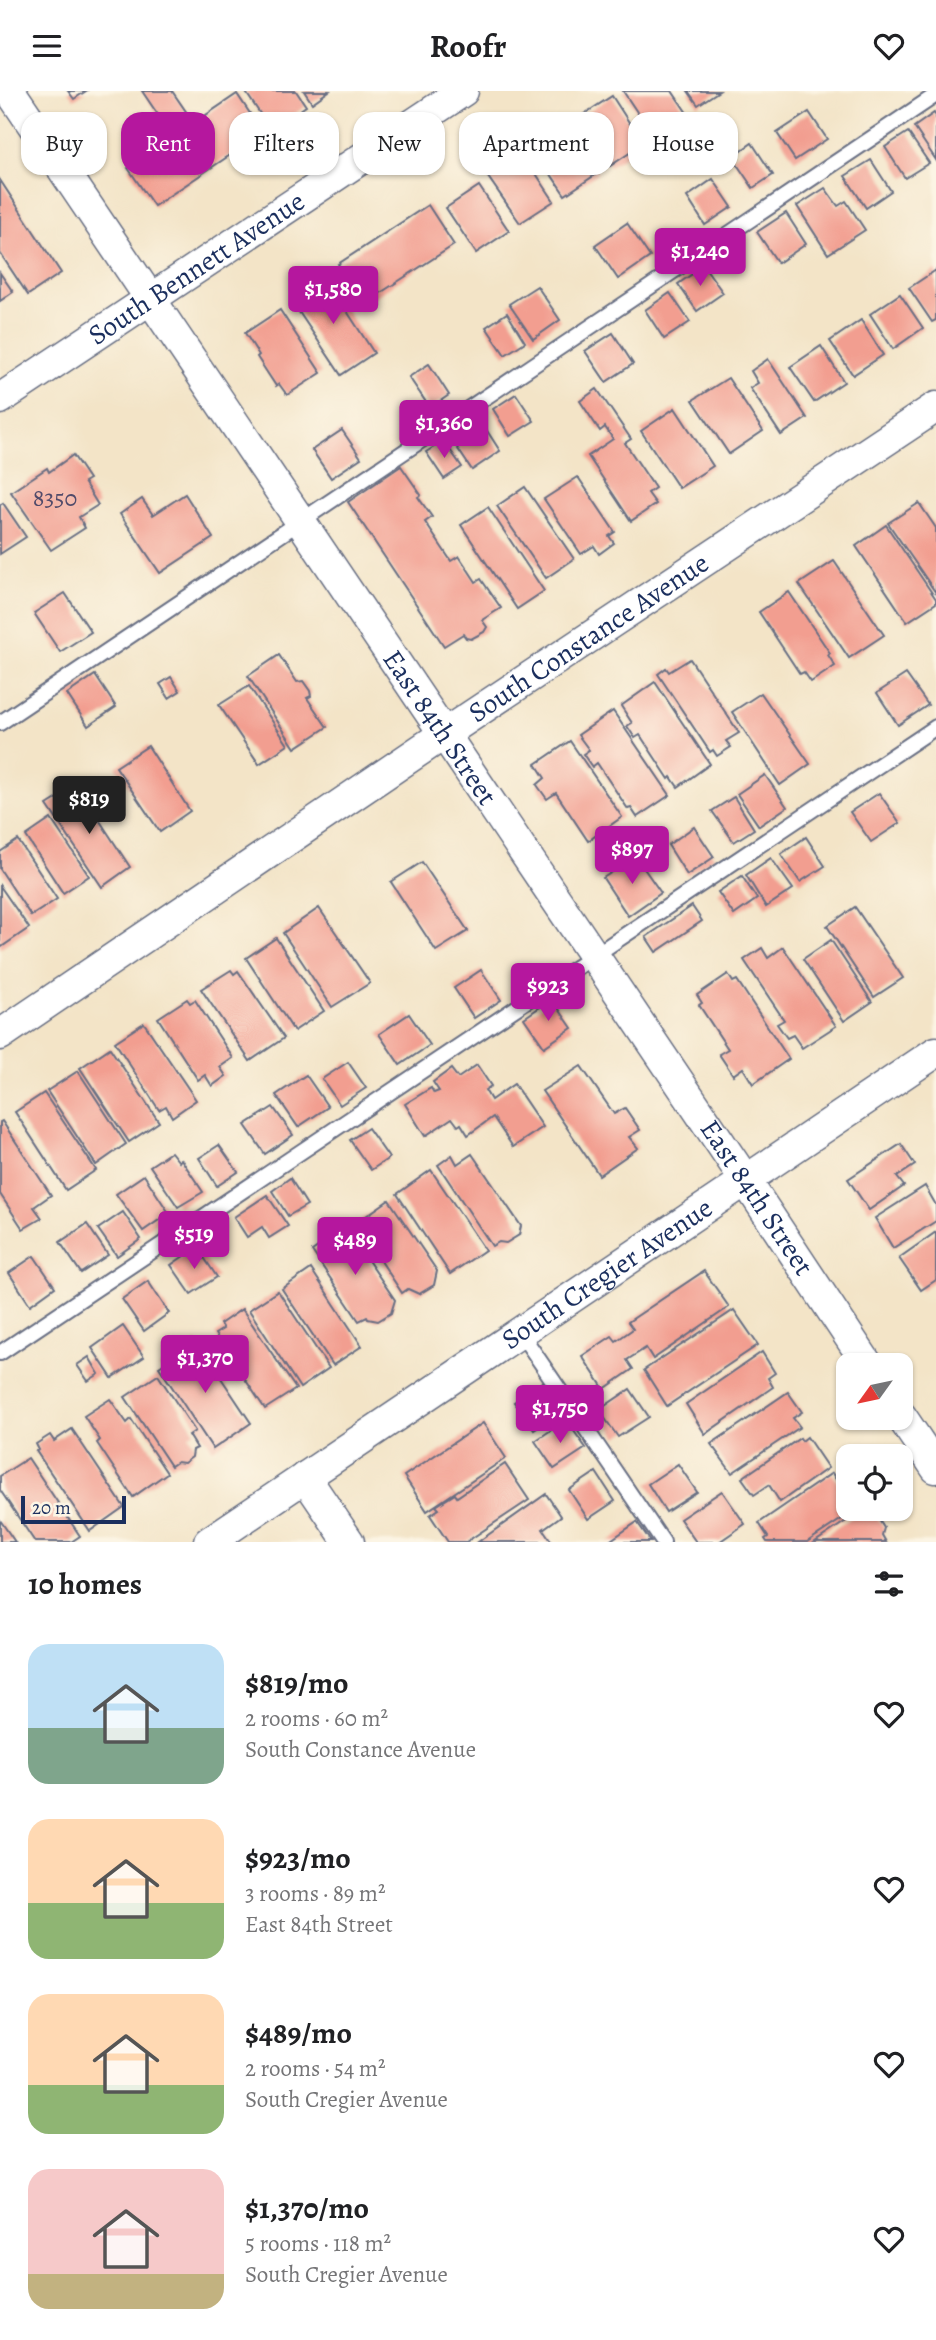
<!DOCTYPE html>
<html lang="en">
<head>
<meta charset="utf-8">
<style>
  body { margin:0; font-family:Alegreya,serif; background:#f2f2f2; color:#202124; height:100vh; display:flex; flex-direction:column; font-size:26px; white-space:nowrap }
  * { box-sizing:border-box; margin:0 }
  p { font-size:23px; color:#757577 }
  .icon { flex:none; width:38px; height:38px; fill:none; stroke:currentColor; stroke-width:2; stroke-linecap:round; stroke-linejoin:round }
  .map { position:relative; height:1451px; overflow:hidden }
  .sheet { display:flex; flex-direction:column; background:#fff; flex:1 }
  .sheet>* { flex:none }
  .top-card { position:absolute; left:21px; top:21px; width:894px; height:63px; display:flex; gap:14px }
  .needle { width:46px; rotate:237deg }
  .controls { position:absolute; left:836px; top:1262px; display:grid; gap:14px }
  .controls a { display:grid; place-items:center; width:77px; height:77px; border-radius:14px; background:#fff; box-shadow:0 2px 5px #0004; font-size:35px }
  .scale { position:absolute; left:21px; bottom:18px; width:105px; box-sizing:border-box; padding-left:7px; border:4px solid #1b2f5e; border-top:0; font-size:19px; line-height:24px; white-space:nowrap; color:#1b2f5e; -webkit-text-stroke:5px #fcf5e5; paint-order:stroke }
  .price { position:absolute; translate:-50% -60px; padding:0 16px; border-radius:7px; background:#b5179e; color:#fff; font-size:23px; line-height:46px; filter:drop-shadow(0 2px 4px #0008) }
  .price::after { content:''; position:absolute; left:50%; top:42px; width:21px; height:16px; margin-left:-10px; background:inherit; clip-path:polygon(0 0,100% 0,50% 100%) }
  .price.current { background:#222; color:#fff }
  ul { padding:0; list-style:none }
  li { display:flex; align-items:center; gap:21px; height:175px; padding:0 28px }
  li span { display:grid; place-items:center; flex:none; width:196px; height:140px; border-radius:21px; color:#555 }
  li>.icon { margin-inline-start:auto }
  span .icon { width:84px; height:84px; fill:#fffc; stroke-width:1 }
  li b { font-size:30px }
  h2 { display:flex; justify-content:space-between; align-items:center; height:84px; padding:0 28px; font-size:30px }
  .tag { padding:0 24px; border-radius:21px; background:#fff; box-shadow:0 2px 5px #0004; font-size:24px; line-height:63px }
  .tag.current { background:#b5179e; color:#fff }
  header { display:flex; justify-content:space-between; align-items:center; height:91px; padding:0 28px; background:#fff; font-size:32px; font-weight:700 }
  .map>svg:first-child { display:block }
  .building { fill:#f29e90 }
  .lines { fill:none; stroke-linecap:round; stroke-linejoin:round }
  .service-casing { stroke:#676e83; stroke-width:18 }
  .minor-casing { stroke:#676e83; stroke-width:33 }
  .service { stroke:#fff; stroke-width:14 }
  .minor { stroke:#fff; stroke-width:30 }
  .labels { text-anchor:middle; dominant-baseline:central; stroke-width:6; stroke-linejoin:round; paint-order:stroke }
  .number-label { font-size:24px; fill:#514b6a }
  .street-label { font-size:28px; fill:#1b2f5e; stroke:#fcf5e5 }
</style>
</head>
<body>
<header><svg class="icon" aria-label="menu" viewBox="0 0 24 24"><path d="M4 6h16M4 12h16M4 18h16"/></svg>Roofr<svg class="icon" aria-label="heart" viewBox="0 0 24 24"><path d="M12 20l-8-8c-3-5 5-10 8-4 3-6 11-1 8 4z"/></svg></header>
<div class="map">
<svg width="936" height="1451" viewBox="0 0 936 1451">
  <rect width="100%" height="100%" fill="#fcf5e5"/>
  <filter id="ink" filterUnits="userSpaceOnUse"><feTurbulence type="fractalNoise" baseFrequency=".0143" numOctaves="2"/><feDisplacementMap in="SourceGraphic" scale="14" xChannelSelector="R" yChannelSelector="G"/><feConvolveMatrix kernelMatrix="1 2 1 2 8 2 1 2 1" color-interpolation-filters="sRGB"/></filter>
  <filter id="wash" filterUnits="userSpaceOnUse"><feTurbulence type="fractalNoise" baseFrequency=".00686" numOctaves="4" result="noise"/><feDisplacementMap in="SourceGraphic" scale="28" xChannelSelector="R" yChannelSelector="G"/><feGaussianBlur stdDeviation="1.57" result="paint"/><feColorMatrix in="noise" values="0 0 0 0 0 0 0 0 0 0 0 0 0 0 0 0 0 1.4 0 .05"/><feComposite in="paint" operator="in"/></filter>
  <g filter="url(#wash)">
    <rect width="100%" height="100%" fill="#f3e4c7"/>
    <g id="blocks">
      <g class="building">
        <path d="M 68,0 L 86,0 L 74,8 Z"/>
        <path d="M 142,0 L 172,0 L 194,32 L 237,3 L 263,42 L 154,115 L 128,77 L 173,46 Z"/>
        <path d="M 245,0 L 296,0 L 306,15 L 271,39 Z"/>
        <path d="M 304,0 L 329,0 L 312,12 Z"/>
        <path d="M 623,0 L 672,0 L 687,22 L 653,45 Z"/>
        <path d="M 688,0 L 719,0 L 698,14 Z"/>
        <path d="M 612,5 L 643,53 L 610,75 L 578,27 Z"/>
        <path d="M 809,21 L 827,48 L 795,69 L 777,42 Z"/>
        <path d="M 934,22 L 936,25 L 936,69 L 914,36 Z"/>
        <path d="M 567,36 L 598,82 L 565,104 L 534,58 Z"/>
        <path d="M 908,41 L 929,72 L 905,87 L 885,56 Z"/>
        <path d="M 752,52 L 773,84 L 753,97 L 732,66 Z"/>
        <path d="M 523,63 L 554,110 L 520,132 L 488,86 Z"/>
        <path d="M 871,69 L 891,100 L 866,117 L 845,85 Z"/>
        <path d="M 713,88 L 732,116 L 705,134 L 687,106 Z"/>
        <path d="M 0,89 L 61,182 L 28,204 L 0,162 Z"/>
        <path d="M 479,95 L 509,140 L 476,162 L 446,117 Z"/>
        <path d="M 825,97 L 838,115 L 846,110 L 865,139 L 828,163 L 797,115 Z"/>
        <path d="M 428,114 L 454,154 L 365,212 L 338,173 Z"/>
        <path d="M 786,122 L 806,153 L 778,172 L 757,141 Z"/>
        <path d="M 627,132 L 650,166 L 618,188 L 595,154 Z"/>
        <path d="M 704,175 L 723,202 L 697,220 L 678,193 Z"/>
        <path d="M 936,179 L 936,229 L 932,231 L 909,197 Z"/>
        <path d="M 0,182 L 13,201 L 0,210 Z"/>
        <path d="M 329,184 L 334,192 L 330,194 L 374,262 L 341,284 L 291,209 Z"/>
        <path d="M 537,195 L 560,229 L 533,248 L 509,213 Z"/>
        <path d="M 670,202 L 690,231 L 664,248 L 645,219 Z"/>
        <path d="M 900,203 L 923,237 L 893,258 L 870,223 Z"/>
        <path d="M 280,219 L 321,282 L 287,304 L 279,293 L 276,295 L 257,266 L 259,264 L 245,242 Z"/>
        <path d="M 507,222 L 525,251 L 505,264 L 486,236 Z"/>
        <path d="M 861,229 L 883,264 L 853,284 L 830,250 Z"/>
        <path d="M 613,242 L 633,273 L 606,291 L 585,260 Z"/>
        <path d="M 821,255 L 844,291 L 814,311 L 790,276 Z"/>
        <path d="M 768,268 L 807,327 L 781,344 L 750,297 L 758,292 L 751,280 Z"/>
        <path d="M 429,273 L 449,304 L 430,317 L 409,286 Z"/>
        <path d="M 728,287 L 763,340 L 729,363 L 693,309 Z"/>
        <path d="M 597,298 L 631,348 L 625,352 L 655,397 L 648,402 L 656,413 L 631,430 L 588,365 L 613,348 L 605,336 L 600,340 L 580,310 Z"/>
        <path d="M 516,303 L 534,330 L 510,345 L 493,318 Z"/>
        <path d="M 675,317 L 713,375 L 679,397 L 641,340 Z"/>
        <path d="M 477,324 L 500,360 L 472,379 L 448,343 Z"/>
        <path d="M 342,339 L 361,367 L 331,387 L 312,359 Z"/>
        <path d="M 444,350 L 462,376 L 444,388 L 426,361 Z"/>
        <path d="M 73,364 L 89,388 L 84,391 L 98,414 L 79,426 L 85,437 L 51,459 L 11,401 L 47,377 L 49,381 Z"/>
        <path d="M 401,375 L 421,404 L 418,406 L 432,426 L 425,431 L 451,470 L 459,465 L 476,491 L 481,488 L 501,517 L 482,529 L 487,536 L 484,541 L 471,548 L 466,547 L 463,543 L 444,555 L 348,411 Z"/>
        <path d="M 578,386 L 615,441 L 609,445 L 614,452 L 599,463 L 594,455 L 581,463 L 544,408 Z"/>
        <path d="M 525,396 L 574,468 L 546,487 L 497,415 Z"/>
        <path d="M 185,403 L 213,447 L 160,482 L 120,423 L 142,408 L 153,424 Z"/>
        <path d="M 3,412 L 26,446 L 0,463 L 0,414 Z"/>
        <path d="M 919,412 L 936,437 L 936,502 L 888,432 Z"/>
        <path d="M 488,416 L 544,500 L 517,518 L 461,434 Z"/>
        <path d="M 886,434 L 936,508 L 936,512 L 907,531 L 856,455 Z"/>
        <path d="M 834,470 L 884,544 L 849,567 L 799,493 Z"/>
        <path d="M 789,501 L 830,562 L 828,564 L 835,575 L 811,591 L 804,581 L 800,583 L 759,521 Z"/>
        <path d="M 65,502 L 91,541 L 60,561 L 34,522 Z"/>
        <path d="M 279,564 L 297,591 L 303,590 L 310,600 L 311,605 L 307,607 L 327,636 L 295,657 L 248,585 Z"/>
        <path d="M 690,568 L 739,642 L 726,650 L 731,656 L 717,665 L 713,659 L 710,661 L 658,583 L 666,577 L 669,581 Z"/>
        <path d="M 906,583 L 928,614 L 898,634 L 877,602 Z"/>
        <path d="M 95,584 L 116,616 L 88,635 L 67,603 Z"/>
        <path d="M 171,586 L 180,600 L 169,607 L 160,593 Z"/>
        <path d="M 655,591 L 710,673 L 678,696 L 671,686 L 669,688 L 640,644 L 635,647 L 627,635 L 632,632 L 621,615 Z"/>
        <path d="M 249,595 L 288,654 L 259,673 L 219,614 Z"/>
        <path d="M 761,602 L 810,673 L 780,694 L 732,621 Z"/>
        <path d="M 613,620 L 670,704 L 637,726 L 631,717 L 628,718 L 597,672 L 592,676 L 583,663 L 589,659 L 578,644 Z"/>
        <path d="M 570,650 L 622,726 L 588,750 L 556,702 L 547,708 L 537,694 L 545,687 L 536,673 Z"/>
        <path d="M 148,655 L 190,720 L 160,741 L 116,676 Z"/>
        <path d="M 765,684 L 787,716 L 759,735 L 737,703 Z"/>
        <path d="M 77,695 L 130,776 L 102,796 L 47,714 Z"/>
        <path d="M 879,702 L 900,732 L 871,751 L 850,721 Z"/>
        <path d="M 734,706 L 754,738 L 734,751 L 712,720 Z"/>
        <path d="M 51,728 L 89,785 L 63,802 L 26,745 Z"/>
        <path d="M 694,736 L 714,766 L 687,784 L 668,754 Z"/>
        <path d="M 806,746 L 825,775 L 800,791 L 781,763 Z"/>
        <path d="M 18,749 L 57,808 L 31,825 L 0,778 L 0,761 Z"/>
        <path d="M 636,766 L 661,802 L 628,825 L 603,787 Z"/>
        <path d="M 771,767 L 793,798 L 766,816 L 746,784 Z"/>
        <path d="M 422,771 L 468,840 L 436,860 L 391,791 Z"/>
        <path d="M 742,785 L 757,808 L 734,824 L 718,801 Z"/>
        <path d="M 0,795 L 29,837 L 0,857 Z"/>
        <path d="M 692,815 L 702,830 L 656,861 L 646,846 Z"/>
        <path d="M 855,816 L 903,887 L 874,906 L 827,835 Z"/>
        <path d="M 319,817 L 370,892 L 332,916 L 283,842 Z"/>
        <path d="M 276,847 L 324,920 L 294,940 L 246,867 Z"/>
        <path d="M 831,849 L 872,911 L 844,930 L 803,868 Z"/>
        <path d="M 783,856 L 836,935 L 802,957 L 793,944 L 787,947 L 777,933 L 784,929 L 744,869 L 762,857 L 768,867 Z"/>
        <path d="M 231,879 L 234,883 L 238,880 L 284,947 L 250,970 L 201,898 Z"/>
        <path d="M 481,879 L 501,909 L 474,927 L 454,897 Z"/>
        <path d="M 728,883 L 733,891 L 737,889 L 789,968 L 753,993 L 743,977 L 733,984 L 719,963 L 728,958 L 699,914 L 702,912 L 697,904 Z"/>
        <path d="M 187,908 L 190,912 L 195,909 L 233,967 L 220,976 L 226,985 L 212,995 L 205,984 L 198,989 L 158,927 Z"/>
        <path d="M 552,908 L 572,937 L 544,956 L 524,927 Z"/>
        <path d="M 409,923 L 430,954 L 400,974 L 379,943 Z"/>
        <path d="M 144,932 L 196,1009 L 172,1026 L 166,1015 L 159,1019 L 115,951 Z"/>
        <path d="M 110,957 L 159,1031 L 129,1051 L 80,977 Z"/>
        <path d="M 348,971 L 366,997 L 340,1014 L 322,988 Z"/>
        <path d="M 477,974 L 491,995 L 485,999 L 491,1009 L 514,993 L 543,1036 L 513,1056 L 493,1026 L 468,1044 L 461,1033 L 458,1035 L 452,1027 L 425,1045 L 405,1013 L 431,997 L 434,1002 L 439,1000 L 433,991 L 451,978 L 458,987 Z"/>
        <path d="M 581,975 L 614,1023 L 625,1017 L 640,1039 L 629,1046 L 638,1057 L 599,1084 L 542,1000 Z"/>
        <path d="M 78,980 L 126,1053 L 96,1074 L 47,1000 Z"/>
        <path d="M 306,984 L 328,1016 L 298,1036 L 276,1004 Z"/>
        <path d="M 44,1002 L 96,1079 L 66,1099 L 15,1021 Z"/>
        <path d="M 273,1016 L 293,1044 L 265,1063 L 245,1034 Z"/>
        <path d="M 2,1030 L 51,1104 L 34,1116 L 42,1127 L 23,1138 L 0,1103 L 0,1031 Z"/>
        <path d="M 368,1037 L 389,1067 L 371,1079 L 350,1049 Z"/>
        <path d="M 901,1053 L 915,1074 L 897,1086 L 904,1095 L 869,1119 L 848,1088 Z"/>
        <path d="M 219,1054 L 238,1081 L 217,1095 L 199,1067 Z"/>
        <path d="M 171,1061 L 179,1071 L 181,1068 L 203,1101 L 178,1116 L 150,1075 Z"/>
        <path d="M 472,1063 L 521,1135 L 519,1144 L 506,1152 L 499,1151 L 492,1155 L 438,1074 L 452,1064 L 457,1073 Z"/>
        <path d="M 431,1079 L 485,1159 L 450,1183 L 397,1103 Z"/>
        <path d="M 144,1084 L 169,1122 L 143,1140 L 116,1103 Z"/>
        <path d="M 290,1087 L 307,1114 L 288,1125 L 272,1100 Z"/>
        <path d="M 925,1095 L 936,1114 L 936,1130 L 893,1157 L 875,1127 Z"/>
        <path d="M 267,1104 L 288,1135 L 269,1147 L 262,1136 L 247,1146 L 234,1126 Z"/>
        <path d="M 389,1109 L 437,1180 L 434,1194 L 419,1203 L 408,1198 L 402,1202 L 356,1132 Z"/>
        <path d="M 123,1121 L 141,1148 L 117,1165 L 98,1138 Z"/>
        <path d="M 87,1133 L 108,1164 L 81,1182 L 60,1151 Z"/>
        <path d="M 346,1137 L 395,1209 L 391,1222 L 378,1230 L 368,1228 L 367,1226 L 359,1230 L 312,1160 Z"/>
        <path d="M 936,1141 L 936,1189 L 921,1199 L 899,1167 Z"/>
        <path d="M 197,1156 L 217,1186 L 191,1203 L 171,1174 Z"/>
        <path d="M 34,1165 L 55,1196 L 30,1214 L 9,1182 Z"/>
        <path d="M 311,1178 L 362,1255 L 333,1274 L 282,1198 Z"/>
        <path d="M 704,1180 L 729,1216 L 653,1268 L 646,1257 L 627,1269 L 633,1278 L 604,1298 L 582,1265 L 612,1245 L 616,1250 L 633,1238 L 628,1231 Z"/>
        <path d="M 148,1190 L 169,1222 L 144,1240 L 122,1208 Z"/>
        <path d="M 278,1200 L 329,1277 L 300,1297 L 249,1219 Z"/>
        <path d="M 242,1218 L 296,1298 L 265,1318 L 215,1243 L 223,1238 L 220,1233 Z"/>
        <path d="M 734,1219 L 758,1254 L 667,1315 L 644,1279 Z"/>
        <path d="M 123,1235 L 144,1266 L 112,1287 L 92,1257 Z"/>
        <path d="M 197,1251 L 251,1332 L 213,1358 L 159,1276 Z"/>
        <path d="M 762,1261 L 775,1282 L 768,1287 L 773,1296 L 705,1343 L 686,1313 Z"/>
        <path d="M 89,1266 L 99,1283 L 88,1290 L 77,1274 Z"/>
        <path d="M 158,1284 L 195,1340 L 189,1344 L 197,1357 L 193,1359 L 192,1366 L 184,1372 L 177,1371 L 171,1375 L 125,1306 Z"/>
        <path d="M 543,1291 L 562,1320 L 534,1339 L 514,1311 Z"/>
        <path d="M 630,1298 L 649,1326 L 618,1346 L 599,1319 Z"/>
        <path d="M 788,1301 L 802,1321 L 793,1327 L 800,1336 L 732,1382 L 711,1353 Z"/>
        <path d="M 110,1308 L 127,1332 L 131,1328 L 167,1382 L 133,1406 L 97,1352 L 100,1349 L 84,1325 Z"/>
        <path d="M 566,1329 L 586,1357 L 554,1378 L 535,1350 Z"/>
        <path d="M 483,1332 L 506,1367 L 427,1420 L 404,1385 Z"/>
        <path d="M 72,1338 L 124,1416 L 90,1440 L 36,1360 L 39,1359 L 36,1353 L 50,1344 L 54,1350 Z"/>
        <path d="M 807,1346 L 828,1377 L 780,1411 L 769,1394 L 754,1404 L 742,1387 L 800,1347 L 802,1350 Z"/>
        <path d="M 28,1367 L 80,1445 L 71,1451 L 35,1451 L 0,1399 L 0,1385 Z"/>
        <path d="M 505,1373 L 529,1409 L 466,1451 L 448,1451 L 430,1424 L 439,1418 L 436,1415 L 455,1403 L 457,1406 Z"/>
        <path d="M 678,1373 L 697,1401 L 666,1421 L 648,1393 Z"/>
        <path d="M 596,1381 L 615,1410 L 588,1428 L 569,1399 Z"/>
        <path d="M 832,1382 L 838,1392 L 843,1389 L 849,1390 L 849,1418 L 857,1418 L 807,1451 L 767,1451 L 765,1448 L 768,1446 L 759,1432 Z"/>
        <path d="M 722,1400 L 745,1433 L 719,1451 L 696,1451 L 680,1428 Z"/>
        <path d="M 546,1403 L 561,1425 L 543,1438 L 552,1451 L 478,1451 Z"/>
        <path d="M 864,1418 L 867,1421 L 874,1421 L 884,1437 L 882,1444 L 886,1451 L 815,1451 Z"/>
        <path d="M 0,1429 L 15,1451 L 0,1451 Z"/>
        <path d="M 637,1431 L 651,1451 L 608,1451 Z"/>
      </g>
    </g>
  </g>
  <g filter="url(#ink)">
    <use href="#blocks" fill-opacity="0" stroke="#676e83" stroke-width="2"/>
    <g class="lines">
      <defs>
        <g id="service">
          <path d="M 0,632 L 936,4"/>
          <path d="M 520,1241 L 663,1451"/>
          <path d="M 0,1262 L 936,636"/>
        </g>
        <g id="minor">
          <path id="s1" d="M 10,0 L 746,1090 L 868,1274"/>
          <path id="s2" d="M 0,308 L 463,0"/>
          <path id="s3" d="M 0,944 L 444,643 L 936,316"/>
          <path d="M 901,1325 L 936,1377"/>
          <path d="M 305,1386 L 349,1451"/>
          <path id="s4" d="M 209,1451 L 936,961"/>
        </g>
      </defs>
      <use href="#service" class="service-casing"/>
      <use href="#minor" class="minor-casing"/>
      <use href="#service" class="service"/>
      <use href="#minor" class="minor"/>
    </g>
  </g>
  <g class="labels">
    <g class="number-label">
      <text x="55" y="407">8350</text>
    </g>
    <g class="street-label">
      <text stroke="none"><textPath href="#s2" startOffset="236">South Bennett Avenue</textPath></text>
      <text stroke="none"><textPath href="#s3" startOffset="710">South Constance Avenue</textPath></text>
      <text stroke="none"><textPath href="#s1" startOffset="768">East 84th Street</textPath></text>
      <text stroke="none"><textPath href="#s1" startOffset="1335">East 84th Street</textPath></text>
      <text stroke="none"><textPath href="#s4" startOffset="480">South Cregier Avenue</textPath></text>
    </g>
  </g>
</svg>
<div class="controls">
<a><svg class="needle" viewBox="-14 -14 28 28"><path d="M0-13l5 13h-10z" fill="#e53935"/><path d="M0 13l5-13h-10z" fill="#757577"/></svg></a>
<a><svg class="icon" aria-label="locate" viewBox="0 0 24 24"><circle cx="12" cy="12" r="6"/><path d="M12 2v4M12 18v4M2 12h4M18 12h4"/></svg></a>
</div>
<div class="scale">20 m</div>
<b class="price" style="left:700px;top:197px">$1,240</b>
<b class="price" style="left:333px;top:235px">$1,580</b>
<b class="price" style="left:444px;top:369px">$1,360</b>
<b class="price current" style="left:89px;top:745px">$819</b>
<b class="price" style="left:632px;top:795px">$897</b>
<b class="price" style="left:548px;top:932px">$923</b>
<b class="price" style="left:194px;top:1180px">$519</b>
<b class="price" style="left:355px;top:1186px">$489</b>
<b class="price" style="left:205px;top:1304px">$1,370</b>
<b class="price" style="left:560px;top:1354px">$1,750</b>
<div class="top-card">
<a class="tag">Buy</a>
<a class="tag current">Rent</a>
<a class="tag">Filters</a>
<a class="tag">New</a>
<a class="tag">Apartment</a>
<a class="tag">House</a>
</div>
</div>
<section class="sheet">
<h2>10 homes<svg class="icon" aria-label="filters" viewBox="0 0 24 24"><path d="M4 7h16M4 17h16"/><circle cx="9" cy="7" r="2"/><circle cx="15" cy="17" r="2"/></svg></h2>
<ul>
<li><span style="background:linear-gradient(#bfe0f5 60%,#7fa58c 0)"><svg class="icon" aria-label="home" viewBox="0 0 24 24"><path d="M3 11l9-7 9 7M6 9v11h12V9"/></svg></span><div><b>$819/mo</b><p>2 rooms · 60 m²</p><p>South Constance Avenue</p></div><svg class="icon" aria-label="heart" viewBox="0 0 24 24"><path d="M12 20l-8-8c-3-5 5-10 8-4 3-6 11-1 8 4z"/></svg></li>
<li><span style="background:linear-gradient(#ffd9b3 60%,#8fb573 0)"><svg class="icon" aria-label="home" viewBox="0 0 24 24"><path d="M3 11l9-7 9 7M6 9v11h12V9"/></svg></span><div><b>$923/mo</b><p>3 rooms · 89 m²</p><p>East 84th Street</p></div><svg class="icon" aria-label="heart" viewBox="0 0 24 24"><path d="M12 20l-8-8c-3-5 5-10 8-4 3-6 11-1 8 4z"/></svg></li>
<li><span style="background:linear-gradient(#ffd9b3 65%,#8fb573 0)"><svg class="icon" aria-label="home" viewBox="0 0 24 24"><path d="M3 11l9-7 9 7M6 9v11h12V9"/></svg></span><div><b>$489/mo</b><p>2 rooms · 54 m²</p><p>South Cregier Avenue</p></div><svg class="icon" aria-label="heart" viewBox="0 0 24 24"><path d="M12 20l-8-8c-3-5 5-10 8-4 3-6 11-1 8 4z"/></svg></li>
<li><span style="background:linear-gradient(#f6c9c9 75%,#c2b280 0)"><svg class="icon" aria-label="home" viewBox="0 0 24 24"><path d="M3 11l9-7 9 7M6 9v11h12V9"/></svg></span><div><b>$1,370/mo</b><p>5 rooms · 118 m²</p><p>South Cregier Avenue</p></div><svg class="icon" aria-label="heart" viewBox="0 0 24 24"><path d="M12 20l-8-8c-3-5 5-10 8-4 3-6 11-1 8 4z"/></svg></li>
</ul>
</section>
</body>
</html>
